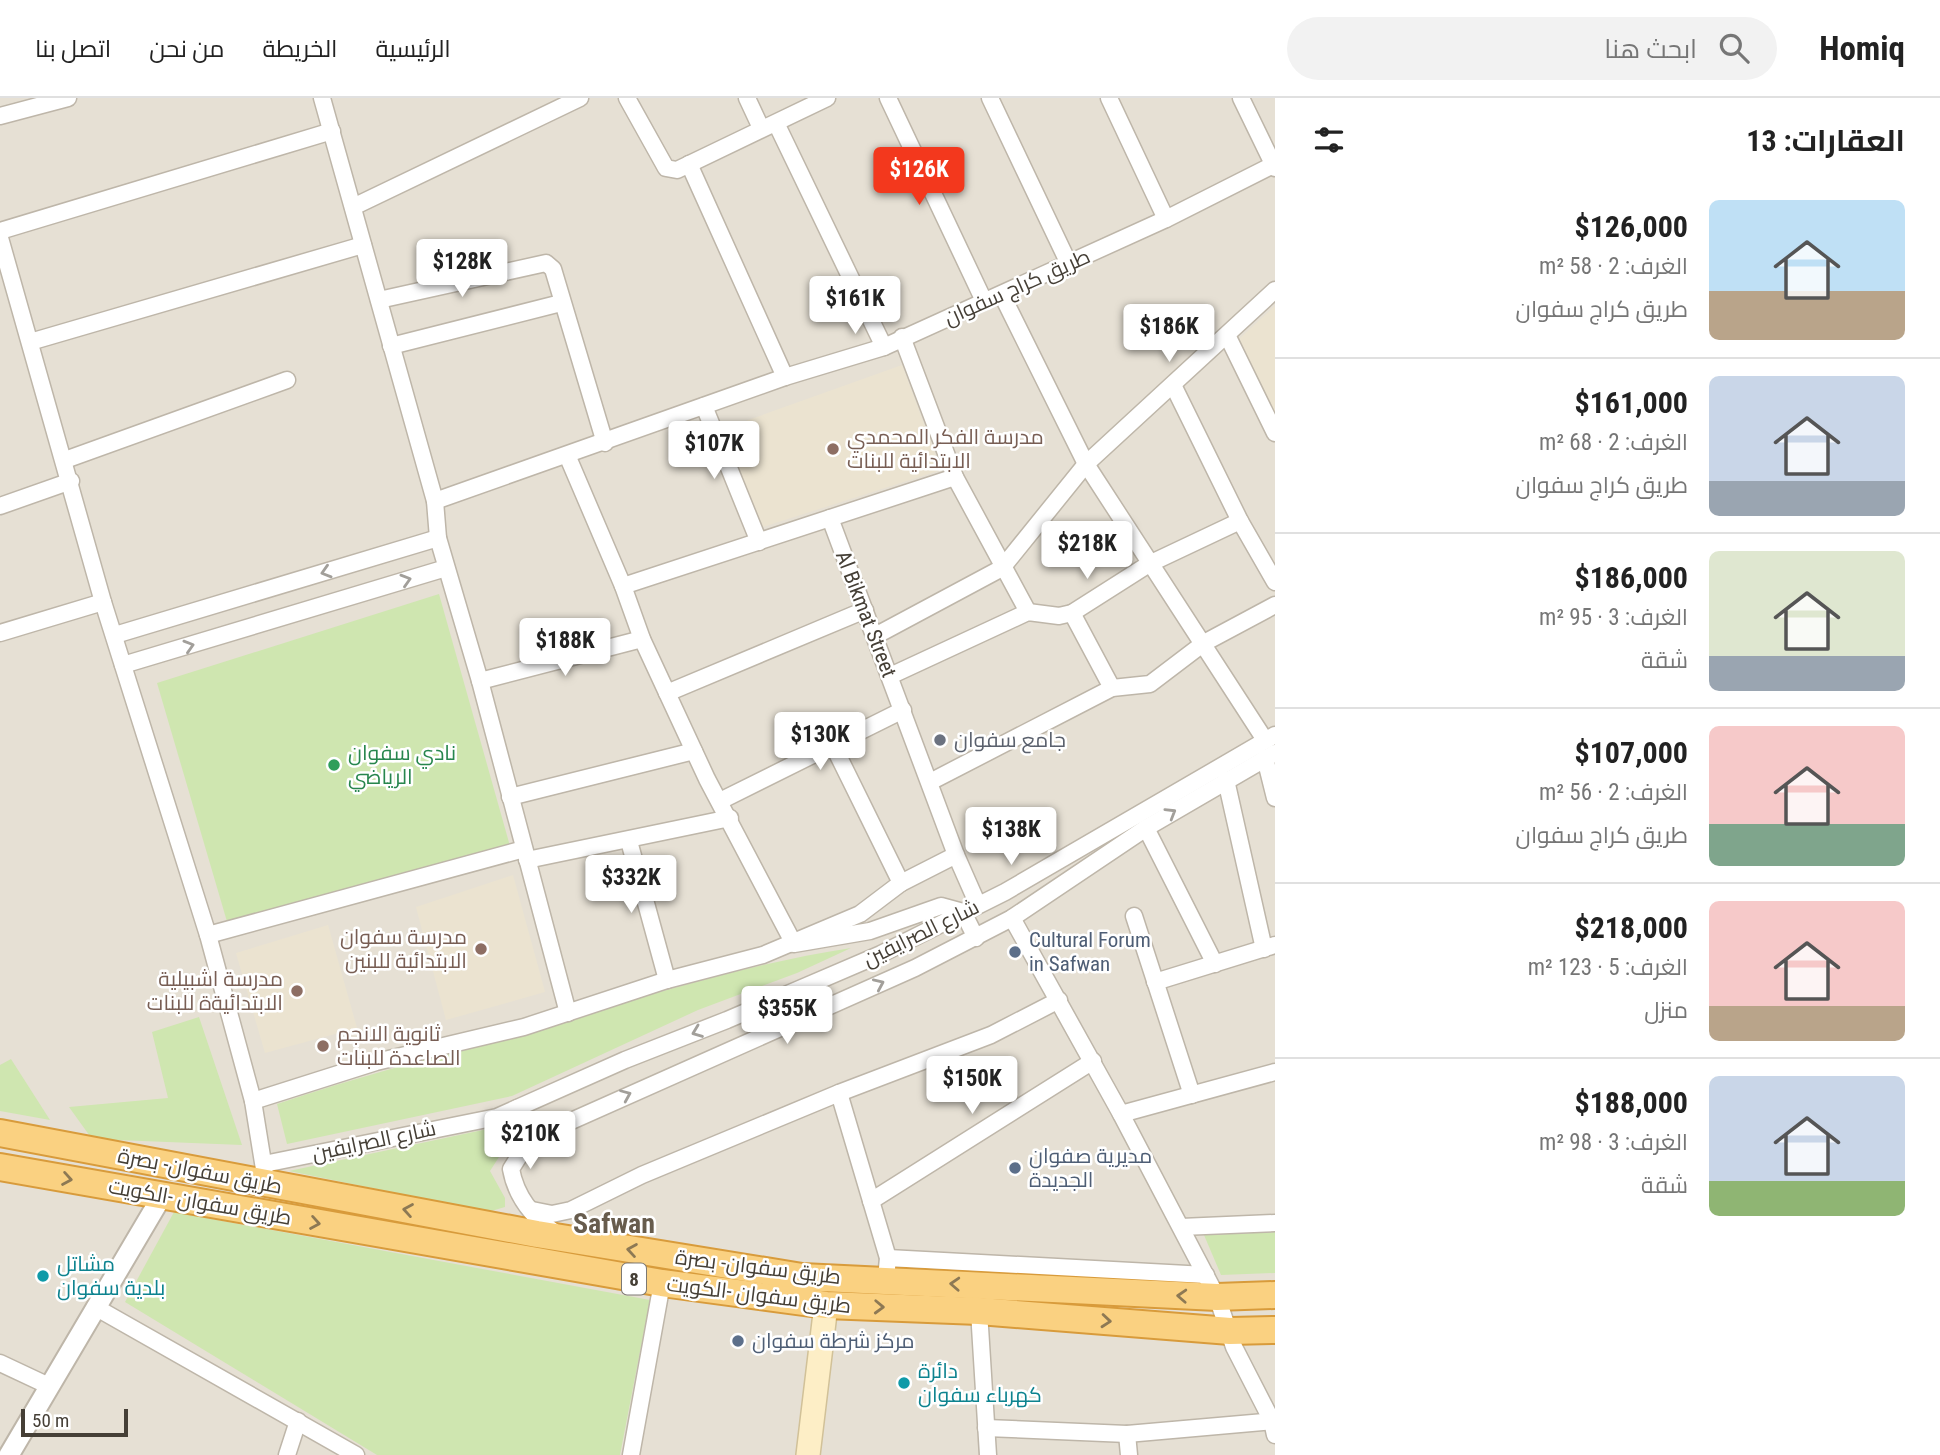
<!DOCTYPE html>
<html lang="ar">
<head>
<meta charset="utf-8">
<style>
  body { margin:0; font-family:"Roboto Condensed",Cairo,sans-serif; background:#f2f2f2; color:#222; direction:rtl; height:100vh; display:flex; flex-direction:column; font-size:26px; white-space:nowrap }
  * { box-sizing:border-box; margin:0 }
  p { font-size:23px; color:#767676 }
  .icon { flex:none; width:38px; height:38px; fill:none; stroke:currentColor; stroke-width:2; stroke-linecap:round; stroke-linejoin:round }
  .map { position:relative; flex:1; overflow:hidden; direction:ltr }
  .drawer { display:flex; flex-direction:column; background:#fff; width:665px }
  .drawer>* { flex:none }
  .scale { position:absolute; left:21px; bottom:18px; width:107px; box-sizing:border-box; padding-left:7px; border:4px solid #453f36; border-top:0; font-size:19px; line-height:24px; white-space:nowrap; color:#453f36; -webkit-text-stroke:5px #fff; paint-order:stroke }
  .price { position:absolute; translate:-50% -60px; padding:0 16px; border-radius:7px; background:#fff; color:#222; font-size:23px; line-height:46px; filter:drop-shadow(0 2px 4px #0008) }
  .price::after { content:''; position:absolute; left:50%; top:42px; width:21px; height:16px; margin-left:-10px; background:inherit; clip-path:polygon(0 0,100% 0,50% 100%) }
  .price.current { background:#f3381d; color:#fff }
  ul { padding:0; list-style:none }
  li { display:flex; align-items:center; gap:21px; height:175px; padding:0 35px }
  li+li { border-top:2px solid #e0e0e0 }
  li span { display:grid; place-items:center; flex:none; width:196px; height:140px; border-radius:10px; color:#555 }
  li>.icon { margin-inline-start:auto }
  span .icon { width:84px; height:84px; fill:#fffc; stroke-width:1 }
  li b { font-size:30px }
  h2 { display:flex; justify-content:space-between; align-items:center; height:84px; padding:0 35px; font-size:30px }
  header { display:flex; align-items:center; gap:42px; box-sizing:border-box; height:98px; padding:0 35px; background:#fff; border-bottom:2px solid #e0e0e0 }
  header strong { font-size:33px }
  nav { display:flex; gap:38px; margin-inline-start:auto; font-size:24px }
  .search { width:490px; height:63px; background:#f2f2f2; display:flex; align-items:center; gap:18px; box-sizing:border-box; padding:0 24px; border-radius:38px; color:#767676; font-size:26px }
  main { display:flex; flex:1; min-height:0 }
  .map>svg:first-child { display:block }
  .residential { fill:#e6e0d4 }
  .education { fill:#ebe3d0 }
  .green { fill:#cfe6b0 }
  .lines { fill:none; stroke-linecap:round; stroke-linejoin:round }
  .minor-casing { stroke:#beb6a9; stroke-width:19 }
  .tertiary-casing { stroke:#beb6a9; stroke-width:23 }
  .secondary-casing { stroke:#d1c198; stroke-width:26 }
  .trunk-casing { stroke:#d89b3b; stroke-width:30 }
  .minor { stroke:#fff; stroke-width:16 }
  .tertiary { stroke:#fff; stroke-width:19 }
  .secondary { stroke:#fdeec6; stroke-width:23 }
  .trunk { stroke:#fad181; stroke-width:26 }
  .oneway { stroke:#a29f9a }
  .oneway2 { stroke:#8d7954 }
  .education-dot { fill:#8d6e63; stroke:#fff; stroke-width:2.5 }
  .worship-dot { fill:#6b7280; stroke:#fff; stroke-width:2.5 }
  .leisure-dot { fill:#2e9e5b; stroke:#fff; stroke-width:2.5 }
  .service-dot { fill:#5c6f8a; stroke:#fff; stroke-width:2.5 }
  .culture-dot { fill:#0f9aa8; stroke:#fff; stroke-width:2.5 }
  .labels { text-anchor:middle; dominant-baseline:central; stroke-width:5; stroke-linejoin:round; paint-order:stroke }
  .shield { fill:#fff; stroke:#7d7972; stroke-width:2 }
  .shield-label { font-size:19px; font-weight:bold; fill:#453f36 }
  .street-label { font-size:21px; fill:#453f36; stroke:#fff }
  .education-label { font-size:21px; fill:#785e54; stroke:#fff; text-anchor:start }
  .worship-label { font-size:21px; fill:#5b616d; stroke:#fff; text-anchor:start }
  .leisure-label { font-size:21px; fill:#27864d; stroke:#fff; text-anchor:start }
  .service-label { font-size:21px; fill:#4e5e75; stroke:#fff; text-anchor:start }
  .culture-label { font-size:21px; fill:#0d838f; stroke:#fff; text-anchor:start }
  .district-label { font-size:28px; font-weight:bold; fill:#675c4d; stroke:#fff }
</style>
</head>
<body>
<header>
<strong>Homiq</strong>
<div class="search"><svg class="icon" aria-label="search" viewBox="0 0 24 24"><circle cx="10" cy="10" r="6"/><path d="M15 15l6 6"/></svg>ابحث هنا</div>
<nav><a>الرئيسية</a><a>الخريطة</a><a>من نحن</a><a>اتصل بنا</a></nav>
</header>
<main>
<section class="drawer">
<h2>العقارات: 13<svg class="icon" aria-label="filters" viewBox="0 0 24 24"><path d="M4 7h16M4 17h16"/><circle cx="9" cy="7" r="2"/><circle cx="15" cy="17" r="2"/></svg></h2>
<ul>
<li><span style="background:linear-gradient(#bfe0f5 65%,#b9a48a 0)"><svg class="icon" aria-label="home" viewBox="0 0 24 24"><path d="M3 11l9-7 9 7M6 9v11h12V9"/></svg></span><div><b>$126,000</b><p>الغرف: 2 · 58 m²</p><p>طريق كراج سفوان</p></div></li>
<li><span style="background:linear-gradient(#c9d6e8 75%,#9aa5b1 0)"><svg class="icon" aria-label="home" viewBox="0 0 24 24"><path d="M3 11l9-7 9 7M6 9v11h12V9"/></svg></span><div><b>$161,000</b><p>الغرف: 2 · 68 m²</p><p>طريق كراج سفوان</p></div></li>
<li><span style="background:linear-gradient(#dfe7d0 75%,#9aa5b1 0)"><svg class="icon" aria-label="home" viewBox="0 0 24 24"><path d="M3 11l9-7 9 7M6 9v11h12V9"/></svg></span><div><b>$186,000</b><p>الغرف: 3 · 95 m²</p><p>شقة</p></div></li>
<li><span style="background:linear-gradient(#f6c9c9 70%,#7fa58c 0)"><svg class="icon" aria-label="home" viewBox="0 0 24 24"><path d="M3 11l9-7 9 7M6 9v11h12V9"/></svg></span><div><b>$107,000</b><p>الغرف: 2 · 56 m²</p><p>طريق كراج سفوان</p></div></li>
<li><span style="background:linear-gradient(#f6c9c9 75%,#b9a48a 0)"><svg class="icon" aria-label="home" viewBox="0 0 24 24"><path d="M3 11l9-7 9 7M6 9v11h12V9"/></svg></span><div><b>$218,000</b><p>الغرف: 5 · 123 m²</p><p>منزل</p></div></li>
<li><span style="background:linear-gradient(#c9d6e8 75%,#8fb573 0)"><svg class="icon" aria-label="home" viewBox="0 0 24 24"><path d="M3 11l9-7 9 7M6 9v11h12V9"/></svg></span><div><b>$188,000</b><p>الغرف: 3 · 98 m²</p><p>شقة</p></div></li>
</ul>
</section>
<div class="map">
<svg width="1275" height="1357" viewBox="0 0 1275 1357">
  <rect width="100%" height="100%" fill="#f2eee6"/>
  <rect class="residential" x="0" y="0" width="1275" height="1357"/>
  <g class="education">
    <path d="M 1275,208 L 1275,317 L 1239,241 Z"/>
    <path d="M 902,267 L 941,372 L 760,430 L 726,330 Z"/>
    <path d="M 513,777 L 545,894 L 446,922 L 416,809 Z"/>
    <path d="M 328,827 L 357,930 L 265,955 L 236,855 Z"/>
  </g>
  <g class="green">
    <path d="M 439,496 L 510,748 L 228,827 L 157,585 Z"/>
    <path d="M 851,850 L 797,875 L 698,912 L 512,998 L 287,1046 L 277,1006 C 360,978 443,957 527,933 C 635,902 740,867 851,850 Z"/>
    <path d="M 199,919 L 242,1047 L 92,1041 L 69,1009 L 168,1000 L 152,934 Z"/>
    <path d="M 11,961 L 50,1022 L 0,1013 L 0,967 Z"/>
    <path d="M 497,1029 L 506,1032 L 508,1045 L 490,1073 L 505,1100 L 505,1109 L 488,1114 L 289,1073 Z"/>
    <path d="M 174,1114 L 650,1202 L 620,1357 L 377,1357 L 125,1204 Z"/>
    <path d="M 1275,1134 L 1275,1175 L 1221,1177 L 1204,1137 Z"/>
  </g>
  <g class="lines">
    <defs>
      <g id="minor">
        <path d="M 322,0 L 435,403 L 438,440 L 480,583 L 568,915"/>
        <path d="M 627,0 L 666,70 L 677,72 L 827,0"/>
        <path d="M 747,0 L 761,30"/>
        <path d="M 888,0 L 984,203"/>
        <path d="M 990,0 L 1069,166"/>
        <path d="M 1109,0 L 1166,121"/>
        <path d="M 1241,0 L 1275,70"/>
        <path d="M 0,18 L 68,0"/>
        <path d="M 777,27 L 884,249"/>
        <path d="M 689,66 L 785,279"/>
        <path d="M 353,109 L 580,0"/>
        <path d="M 0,133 L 332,33"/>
        <path d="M 0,140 L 103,504 L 208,837 L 253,1003 L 265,1077"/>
        <path d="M 1002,197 L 1086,366 L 1265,642"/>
        <path d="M 379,202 L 546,165 L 553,171 L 605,345"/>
        <path d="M 1227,237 L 1275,335"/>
        <path d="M 902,239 L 955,379 L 1028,514"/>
        <path d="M 30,244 L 363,147"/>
        <path d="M 391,248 L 561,205"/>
        <path d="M 1173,287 L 1240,423 L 1275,484"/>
        <path d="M 704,308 L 759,444"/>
        <path d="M 567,357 L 623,488 L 642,541 L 707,681 L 794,846 L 870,833 L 941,808 L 963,814 L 976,840"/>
        <path d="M 65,362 L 287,282"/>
        <path d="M 435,403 L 785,279 L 884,249 L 1166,121 L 1275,66"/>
        <path d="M 0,408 L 71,383"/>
        <path d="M 830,420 L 956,757 L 978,807"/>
        <path d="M 623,488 L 955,379"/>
        <path d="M 1072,515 L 1112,590"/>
        <path d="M 0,535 L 103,504"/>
        <path d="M 115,537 L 438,440"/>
        <path d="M 875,538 L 1002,470 L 1086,366 L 1275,192"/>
        <path d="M 123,567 L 446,470"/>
        <path d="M 890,578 L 1028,514 L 1059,518 L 1072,515 L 1149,466 L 1240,423"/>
        <path d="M 480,583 L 642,541"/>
        <path d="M 667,595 L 865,512"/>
        <path d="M 1265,660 L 1275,700"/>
        <path d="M 1226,682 L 1264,851"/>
        <path d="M 930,684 L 1112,590 L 1150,586 L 1204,545 L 1275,507"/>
        <path d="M 510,699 L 694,653"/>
        <path d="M 720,703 L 903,612"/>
        <path d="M 1146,730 L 1215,866"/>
        <path d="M 629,743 L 667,882"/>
        <path d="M 527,762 L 730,720"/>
        <path d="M 901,785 L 956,757"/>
        <path d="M 1134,818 L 1192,997"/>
        <path d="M 1012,820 L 1121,1016 L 1217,1199 L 1234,1249 L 1272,1323 L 1275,1337"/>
        <path d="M 208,837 L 524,751"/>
        <path d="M 1155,884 L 1275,847"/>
        <path d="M 839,995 L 888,1160 L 887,1170"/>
        <path d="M 253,1003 L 376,964 L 524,929 L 667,882 L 763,857 L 860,816 L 901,785 L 833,647"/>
        <path d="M 517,1010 L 528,1044"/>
        <path d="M 1121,1016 L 1275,974"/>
        <path d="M 264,1066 L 497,1019 L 625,962 L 727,922 L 881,856 L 1005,794 L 1275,637"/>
        <path d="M 871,1103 L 1093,963"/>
        <path d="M 532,1112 L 552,1116 L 571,1112 L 642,1077 L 839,995 L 991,937 L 1059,902"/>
        <path d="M 1181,1129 L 1275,1125"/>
        <path d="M 557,1136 C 533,1120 516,1099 511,1071 L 528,1044 L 542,1036 L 915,870 L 1012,820 L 1146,730 L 1275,655"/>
        <path d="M 888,1160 L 1206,1177"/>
        <path d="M 95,1209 L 356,1357"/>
        <path d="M 979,1213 L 988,1357"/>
        <path d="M 0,1265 L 49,1288"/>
        <path d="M 986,1330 L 1127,1336 L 1275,1323"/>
        <path d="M 1127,1336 L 1129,1357"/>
        <path d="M 287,1357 L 298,1323"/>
        <path d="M 631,1357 L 662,1185"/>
      </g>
      <path id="tertiary" d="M 9,1357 L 162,1098"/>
      <path id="secondary" d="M 808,1357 L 826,1207"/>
      <g id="trunk">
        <path d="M 0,1035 L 537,1136 L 802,1179 L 1217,1199 L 1275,1197"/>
        <path d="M 0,1069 L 662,1185 L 826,1207 L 979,1213 L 1230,1233 L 1275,1232"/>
      </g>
    </defs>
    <use href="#minor" class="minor-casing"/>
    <use href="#tertiary" class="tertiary-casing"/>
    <use href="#secondary" class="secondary-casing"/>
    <use href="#trunk" class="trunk-casing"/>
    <use href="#minor" class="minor"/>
    <use href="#tertiary" class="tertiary"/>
    <use href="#secondary" class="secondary"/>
    <use href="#trunk" class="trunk"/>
  </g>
  <defs><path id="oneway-chevron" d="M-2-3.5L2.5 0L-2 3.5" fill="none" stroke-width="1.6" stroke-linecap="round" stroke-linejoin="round" transform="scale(1.75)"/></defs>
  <g class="oneway">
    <use href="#oneway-chevron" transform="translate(326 474) rotate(163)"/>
    <use href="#oneway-chevron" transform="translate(406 482) rotate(-17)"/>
    <use href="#oneway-chevron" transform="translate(189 548) rotate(-17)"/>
    <use href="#oneway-chevron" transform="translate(1171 715) rotate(-31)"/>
    <use href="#oneway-chevron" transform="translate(879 886) rotate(-24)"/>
    <use href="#oneway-chevron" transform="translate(697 934) rotate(159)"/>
    <use href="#oneway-chevron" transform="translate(626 997) rotate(-23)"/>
  </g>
  <g class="oneway2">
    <use href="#oneway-chevron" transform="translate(67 1081) rotate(10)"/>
    <use href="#oneway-chevron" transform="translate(408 1112) rotate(-170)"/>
    <use href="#oneway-chevron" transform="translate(315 1125) rotate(10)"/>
    <use href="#oneway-chevron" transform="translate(632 1152) rotate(-171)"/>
    <use href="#oneway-chevron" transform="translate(955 1186) rotate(-177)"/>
    <use href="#oneway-chevron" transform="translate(1182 1198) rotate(-177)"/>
    <use href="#oneway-chevron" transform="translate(879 1209) rotate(2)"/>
    <use href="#oneway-chevron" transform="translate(1106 1223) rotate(5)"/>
  </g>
  <g class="education-dot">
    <circle cx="833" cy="351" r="7"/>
    <circle cx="481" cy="851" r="7"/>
    <circle cx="297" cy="893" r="7"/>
    <circle cx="323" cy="948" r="7"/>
  </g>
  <circle class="worship-dot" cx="940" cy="642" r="7"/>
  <circle class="leisure-dot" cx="334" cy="667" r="7"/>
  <g class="service-dot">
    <circle cx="1015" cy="854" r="7"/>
    <circle cx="1015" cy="1070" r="7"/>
    <circle cx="738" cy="1243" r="7"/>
  </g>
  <g class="culture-dot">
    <circle cx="43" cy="1178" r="7"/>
    <circle cx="904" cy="1285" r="7"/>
  </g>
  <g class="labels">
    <rect class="shield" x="622" y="1165.5" width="24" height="31" rx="5"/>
    <g class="shield-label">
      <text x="634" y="1181">8</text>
    </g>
    <g class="street-label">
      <text transform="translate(1017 189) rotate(-24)">طريق كراج سفوان</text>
      <text transform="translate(866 516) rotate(69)">Al Bikmat Street</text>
      <text transform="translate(921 835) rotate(-26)">شارع الصرايفين</text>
      <text transform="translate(374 1043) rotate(-12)">شارع الصرايفين</text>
      <text transform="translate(200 1073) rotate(11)">طريق سفوان- بصرة</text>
      <text transform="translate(200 1104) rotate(10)">طريق سفوان -الكويت</text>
      <text transform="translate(758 1169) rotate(7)">طريق سفوان- بصرة</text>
      <text transform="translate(759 1197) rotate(7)">طريق سفوان -الكويت</text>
    </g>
    <g class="education-label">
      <text x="847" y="339">مدرسة الفكر المحمدي<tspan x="847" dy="24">الابتدائية للبنات</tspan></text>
      <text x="467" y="839" text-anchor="end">مدرسة سفوان<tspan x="467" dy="24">الابتدائية للبنين</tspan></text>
      <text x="283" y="881" text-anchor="end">مدرسة اشبيلية<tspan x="283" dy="24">الابتدائيةة للبنات</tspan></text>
      <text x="337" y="936">ثانوية الانجم<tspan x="337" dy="24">الصاعدة للبنات</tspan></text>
    </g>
    <g class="worship-label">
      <text x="954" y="642">جامع سفوان</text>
    </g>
    <g class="leisure-label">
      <text x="348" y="655">نادي سفوان<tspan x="348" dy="24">الرياضي</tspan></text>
    </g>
    <g class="service-label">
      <text x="1029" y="842">Cultural Forum<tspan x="1029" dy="24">in Safwan</tspan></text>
      <text x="1029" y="1058">مديرية صفوان<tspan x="1029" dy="24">الجديدة</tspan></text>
      <text x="752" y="1243">مركز شرطة سفوان</text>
    </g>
    <g class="culture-label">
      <text x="57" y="1166">مشاتل<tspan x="57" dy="24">بلدية سفوان</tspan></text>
      <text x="918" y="1273">دائرة<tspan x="918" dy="24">كهرباء سفوان</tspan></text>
    </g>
    <g class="district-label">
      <text x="614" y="1125">Safwan</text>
    </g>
  </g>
</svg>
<div class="scale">50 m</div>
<b class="price current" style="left:919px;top:109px">$126K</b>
<b class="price" style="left:462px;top:201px">$128K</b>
<b class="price" style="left:855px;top:238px">$161K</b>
<b class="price" style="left:1169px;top:266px">$186K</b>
<b class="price" style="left:714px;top:383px">$107K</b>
<b class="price" style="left:1087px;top:483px">$218K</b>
<b class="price" style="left:565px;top:580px">$188K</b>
<b class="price" style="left:820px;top:674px">$130K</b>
<b class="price" style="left:1011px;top:769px">$138K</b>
<b class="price" style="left:631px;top:817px">$332K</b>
<b class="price" style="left:787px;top:948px">$355K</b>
<b class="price" style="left:972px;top:1018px">$150K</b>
<b class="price" style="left:530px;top:1073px">$210K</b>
</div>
</main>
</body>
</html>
